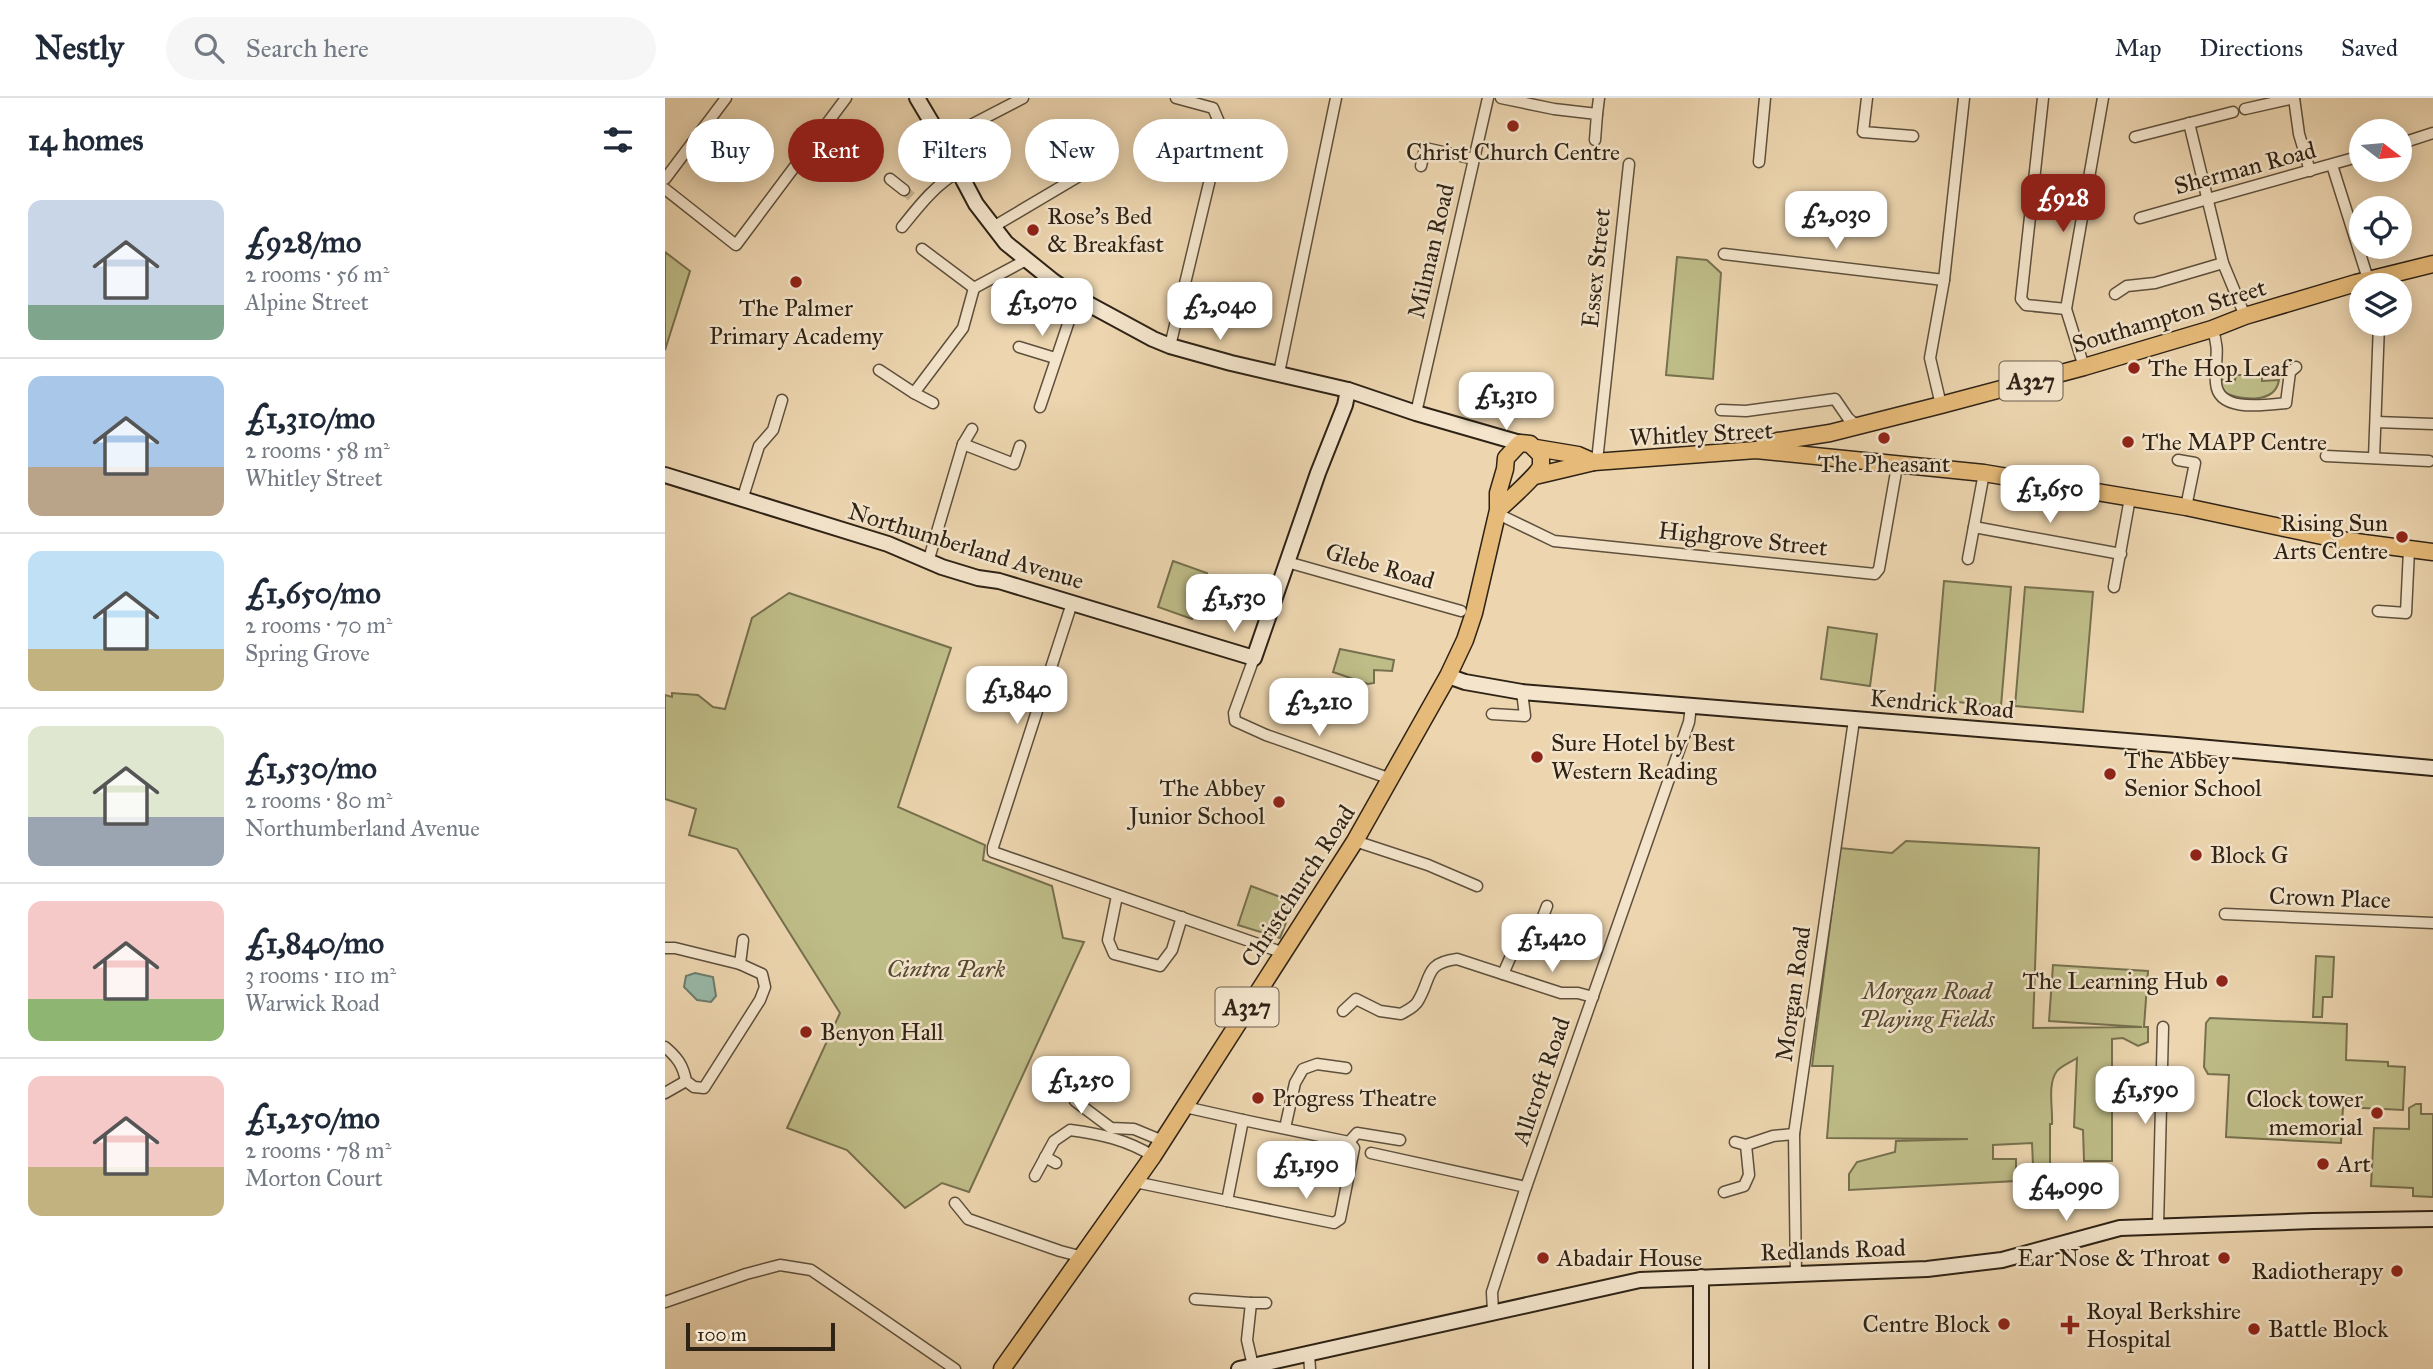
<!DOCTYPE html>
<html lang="en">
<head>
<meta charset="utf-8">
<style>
  body { margin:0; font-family:"IM FELL Great Primer",serif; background:#f6f6f7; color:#1f2937; height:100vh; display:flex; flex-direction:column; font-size:26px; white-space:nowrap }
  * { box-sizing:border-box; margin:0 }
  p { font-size:23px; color:#747a83 }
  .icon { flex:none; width:38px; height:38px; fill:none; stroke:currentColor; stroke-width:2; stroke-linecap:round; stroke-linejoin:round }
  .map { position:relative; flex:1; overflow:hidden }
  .panel { display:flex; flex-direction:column; background:#fff; width:665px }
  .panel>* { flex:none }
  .top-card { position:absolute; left:21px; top:21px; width:665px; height:63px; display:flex; gap:14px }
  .needle { width:46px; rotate:106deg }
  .controls { position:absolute; left:1684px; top:21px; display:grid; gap:14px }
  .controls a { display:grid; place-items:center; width:63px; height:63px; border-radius:50%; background:#fff; box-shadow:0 4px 18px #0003; font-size:35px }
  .scale { position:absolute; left:21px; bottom:18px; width:149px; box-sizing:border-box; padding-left:7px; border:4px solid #2f2316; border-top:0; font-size:19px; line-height:24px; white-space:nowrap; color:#2f2316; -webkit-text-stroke:5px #f3e4cb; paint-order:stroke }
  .price { position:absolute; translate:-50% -60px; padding:0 16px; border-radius:14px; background:#fff; color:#222; font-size:23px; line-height:46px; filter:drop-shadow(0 2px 4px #0008) }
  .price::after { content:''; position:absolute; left:50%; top:42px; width:21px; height:16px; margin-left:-10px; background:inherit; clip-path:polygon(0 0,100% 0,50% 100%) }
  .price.current { background:#8f2418; color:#fff }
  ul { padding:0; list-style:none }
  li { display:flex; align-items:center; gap:21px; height:175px; padding:0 28px }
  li+li { border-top:2px solid #e0e1e3 }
  li span { display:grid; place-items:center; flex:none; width:196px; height:140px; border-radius:14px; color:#555 }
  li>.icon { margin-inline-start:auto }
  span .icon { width:84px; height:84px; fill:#fffc; stroke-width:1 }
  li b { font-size:30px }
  h2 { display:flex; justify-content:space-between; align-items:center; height:84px; padding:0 28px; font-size:30px }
  .pill { padding:0 24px; border-radius:32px; background:#fff; box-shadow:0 4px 18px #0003; font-size:24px; line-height:63px }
  .pill.current { background:#8f2418; color:#fff }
  header { display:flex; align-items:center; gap:42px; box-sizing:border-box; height:98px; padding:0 35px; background:#fff; border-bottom:2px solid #e0e1e3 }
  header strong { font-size:33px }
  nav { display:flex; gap:38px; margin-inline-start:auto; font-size:24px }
  .search { width:490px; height:63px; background:#f6f6f7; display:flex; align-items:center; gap:18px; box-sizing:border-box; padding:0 24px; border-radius:38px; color:#747a83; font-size:26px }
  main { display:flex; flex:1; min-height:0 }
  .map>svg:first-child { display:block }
  .green { fill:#bebc87; stroke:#76704e; stroke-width:2 }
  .water { fill:#99b9a8; stroke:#6f7d6e; stroke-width:2 }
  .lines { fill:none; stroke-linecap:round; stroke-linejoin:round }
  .street-tunnel { stroke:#c6b190; stroke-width:10; stroke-dasharray:10 5; stroke-linecap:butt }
  .street-casing { stroke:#5e503c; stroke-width:13 }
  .secondary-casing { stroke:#2f2316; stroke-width:18 }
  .primary-casing { stroke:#2f2316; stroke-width:19 }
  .street { stroke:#f3e4cb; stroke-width:10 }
  .secondary { stroke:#f3e4cb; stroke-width:14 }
  .primary { stroke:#e6ba78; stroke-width:16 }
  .poi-dot { fill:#8f2418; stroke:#f3e4cb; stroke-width:2.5 }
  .labels { text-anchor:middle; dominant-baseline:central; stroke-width:5; stroke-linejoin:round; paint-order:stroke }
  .shield { fill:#f3e4cb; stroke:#6a5d4c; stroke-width:2 }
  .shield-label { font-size:23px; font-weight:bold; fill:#2f2316 }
  .poi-label { font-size:24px; fill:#2f2316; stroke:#f3e4cb; text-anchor:start }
  .street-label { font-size:24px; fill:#2f2316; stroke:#f3e4cb }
  .park-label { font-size:24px; font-style:italic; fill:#534932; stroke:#f3e4cb }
</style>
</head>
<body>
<header>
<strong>Nestly</strong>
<div class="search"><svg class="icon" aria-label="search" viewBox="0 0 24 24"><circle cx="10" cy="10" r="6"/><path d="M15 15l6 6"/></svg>Search here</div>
<nav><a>Map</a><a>Directions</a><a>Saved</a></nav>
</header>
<main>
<section class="panel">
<h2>14 homes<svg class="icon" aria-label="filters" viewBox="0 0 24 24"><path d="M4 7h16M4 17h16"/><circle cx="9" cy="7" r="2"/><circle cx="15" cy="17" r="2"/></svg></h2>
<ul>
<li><span style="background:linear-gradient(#c9d6e8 75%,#7fa58c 0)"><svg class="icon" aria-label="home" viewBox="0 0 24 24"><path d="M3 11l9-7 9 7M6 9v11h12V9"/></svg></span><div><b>£928/mo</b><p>2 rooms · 56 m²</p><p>Alpine Street</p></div></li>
<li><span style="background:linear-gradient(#a9c7e8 65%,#b9a48a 0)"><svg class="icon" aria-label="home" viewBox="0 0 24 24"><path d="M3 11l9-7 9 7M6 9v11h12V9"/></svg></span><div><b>£1,310/mo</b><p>2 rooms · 58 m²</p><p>Whitley Street</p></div></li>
<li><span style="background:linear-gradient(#bfe0f5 70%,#c2b280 0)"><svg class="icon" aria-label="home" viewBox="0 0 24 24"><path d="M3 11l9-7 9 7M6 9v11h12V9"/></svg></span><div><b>£1,650/mo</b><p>2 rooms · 70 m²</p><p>Spring Grove</p></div></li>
<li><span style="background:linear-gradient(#dfe7d0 65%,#9aa5b1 0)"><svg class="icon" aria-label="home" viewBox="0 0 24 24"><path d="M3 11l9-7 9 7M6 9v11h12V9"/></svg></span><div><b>£1,530/mo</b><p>2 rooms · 80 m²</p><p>Northumberland Avenue</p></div></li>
<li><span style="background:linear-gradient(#f6c9c9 70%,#8fb573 0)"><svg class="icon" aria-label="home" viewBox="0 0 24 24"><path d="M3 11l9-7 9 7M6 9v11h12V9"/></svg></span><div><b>£1,840/mo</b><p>3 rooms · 110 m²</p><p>Warwick Road</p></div></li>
<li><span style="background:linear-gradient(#f6c9c9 65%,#c2b280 0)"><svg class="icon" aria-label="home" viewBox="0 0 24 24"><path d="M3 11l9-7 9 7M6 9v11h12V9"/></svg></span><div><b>£1,250/mo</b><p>2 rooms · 78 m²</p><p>Morton Court</p></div></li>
</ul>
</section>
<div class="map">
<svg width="1768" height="1271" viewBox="0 0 1768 1271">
  <rect width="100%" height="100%" fill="#ecd5af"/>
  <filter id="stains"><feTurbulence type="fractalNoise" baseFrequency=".00286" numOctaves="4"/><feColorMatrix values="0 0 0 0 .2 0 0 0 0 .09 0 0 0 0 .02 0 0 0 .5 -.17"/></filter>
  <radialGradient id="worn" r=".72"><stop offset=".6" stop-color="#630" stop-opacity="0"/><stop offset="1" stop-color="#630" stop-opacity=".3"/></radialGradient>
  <g class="green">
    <path d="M 0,154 L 25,173 L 0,252 Z"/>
    <path d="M 1012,159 L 1042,162 L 1056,175 L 1048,281 L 1001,277 Z"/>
    <path d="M 1571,277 L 1597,277 L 1597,283 L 1614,282 C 1610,307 1575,302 1558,294 L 1552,282 L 1570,282 Z"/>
    <path d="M 508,463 L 542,475 L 527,521 L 493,509 Z"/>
    <path d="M 1279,483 L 1346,489 L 1336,608 L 1269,602 Z"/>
    <path d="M 1360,489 L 1428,494 L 1418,614 L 1350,608 Z"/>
    <path d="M 124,495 L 286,550 L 233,709 L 320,747 L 318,762 L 387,788 L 398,840 L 419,844 L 304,1094 L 277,1085 L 240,1110 L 182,1052 L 122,1030 L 175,915 L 72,751 L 24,737 L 31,711 L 0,701 L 0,597 L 7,599 L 7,595 L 33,597 L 48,609 L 60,611 L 87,520 Z"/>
    <path d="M 1163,529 L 1212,536 L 1205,588 L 1156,581 Z"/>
    <path d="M 675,551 L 729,562 L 727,573 L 709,572 L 709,585 L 703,586 L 668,574 Z"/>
    <path d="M 1241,743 L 1374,750 L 1368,930 L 1477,929 L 1384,923 L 1388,867 L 1483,873 L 1479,929 L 1483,929 L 1483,944 L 1473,948 L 1458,940 L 1447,941 L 1447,1063 L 1419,1063 L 1418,1032 L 1409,1029 L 1412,960 C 1406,964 1396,968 1392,973 C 1382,986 1388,1010 1387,1026 L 1385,1026 L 1385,1088 L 1369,1088 L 1367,1045 L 1328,1047 L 1328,1061 L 1351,1061 L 1351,1083 L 1184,1092 L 1184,1076 L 1192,1064 L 1230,1054 L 1231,1043 L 1303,1041 L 1162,1040 L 1168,968 L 1147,968 L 1175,750 L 1227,755 Z"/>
    <path d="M 586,788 L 629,804 L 615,840 L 573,827 Z"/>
    <path d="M 1651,858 L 1669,859 L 1667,899 L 1658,899 L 1657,919 L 1648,919 Z"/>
    <path d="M 1545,920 L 1682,926 L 1681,962 L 1723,964 L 1723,968 L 1740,969 L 1738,1012 L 1678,1009 L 1676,1045 L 1561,1039 L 1564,977 L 1543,976 L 1539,969 L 1541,925 Z"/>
    <path d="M 1751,1006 L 1756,1006 L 1756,1016 L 1768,1016 L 1768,1099 L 1748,1098 L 1748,1090 L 1706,1088 L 1709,1030 L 1744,1031 L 1744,1010 Z"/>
  </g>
  <path class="water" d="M 30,875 L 48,879 L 51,898 L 46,904 L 32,902 L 19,889 L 21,878 Z"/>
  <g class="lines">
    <path class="street-tunnel" d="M 239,92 L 248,100"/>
    <defs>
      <g id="street">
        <path d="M 836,0 L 889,11 L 932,16 L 930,42"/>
        <path d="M 1202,0 L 1198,34 L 1248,38"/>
        <path d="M 1378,0 L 1356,201 L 1361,207 L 1401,211"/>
        <path d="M 1629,0 L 1634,36 L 1645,73"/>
        <path d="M 1580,11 L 1629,0"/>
        <path d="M 932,16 L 934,0"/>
        <path d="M 1524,25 L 1558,165 L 1580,218"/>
        <path d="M 1470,39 L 1568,14"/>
        <path d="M 277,42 L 358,0"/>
        <path d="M 1734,46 L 1768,35"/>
        <path d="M 1094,64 L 1100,0"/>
        <path d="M 1667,67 L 1703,181"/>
        <path d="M 756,68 L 760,50 L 809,61"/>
        <path d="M 0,81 L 61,0"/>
        <path d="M 225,81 L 239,92"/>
        <path d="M 0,91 L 71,147 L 181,0"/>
        <path d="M 1475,120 L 1696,58"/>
        <path d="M 237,129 C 254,108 269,88 293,74"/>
        <path d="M 328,129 L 421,74"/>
        <path d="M 257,151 L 309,190 L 361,162"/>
        <path d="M 1059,156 L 1279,182"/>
        <path d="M 1450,196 L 1462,188 L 1490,185 L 1558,165"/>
        <path d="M 1547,231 C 1556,252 1549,264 1551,285 C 1553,315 1600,307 1621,305 L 1625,274 L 1631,269"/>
        <path d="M 505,248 L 557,31 L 548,10 L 511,0"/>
        <path d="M 354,249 L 390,260"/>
        <path d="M 1419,269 L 1401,211 L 1438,0"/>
        <path d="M 214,272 L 249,295"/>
        <path d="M 614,275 L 671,0"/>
        <path d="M 268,305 L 249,295 L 298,230 L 309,190"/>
        <path d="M 1276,307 L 1265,260 L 1279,182 L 1299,0"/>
        <path d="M 375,309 L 404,223 L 416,202"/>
        <path d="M 1056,312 L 1081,313 L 1170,301 L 1183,320 L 1192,328"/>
        <path d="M 751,315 L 823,0"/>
        <path d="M 1711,324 L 1768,326"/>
        <path d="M 298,346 L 349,366 L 355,348"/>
        <path d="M 1661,358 L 1764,363"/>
        <path d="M 1709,360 L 1714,226"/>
        <path d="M 1513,362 L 1530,365 L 1521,409"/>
        <path d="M 932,363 L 964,66"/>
        <path d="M 77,402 L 94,348 L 108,332 L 117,302"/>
        <path d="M 833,416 L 889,443 L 1210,476 L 1214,471 L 1231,374 L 1228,364"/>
        <path d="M 1309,429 L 1456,456"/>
        <path d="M 1303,461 L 1319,375"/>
        <path d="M 263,464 L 298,346 L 307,331"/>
        <path d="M 622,464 L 796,513"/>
        <path d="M 1449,489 L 1465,400"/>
        <path d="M 407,505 L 328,749 L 328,754 L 619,855"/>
        <path d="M 1713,513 L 1741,515 L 1744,452"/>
        <path d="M 589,560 L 569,615 L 570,623 L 601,637 L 726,681"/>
        <path d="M 827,616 L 860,618 L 857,594"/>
        <path d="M 690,743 L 763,767 L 812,788"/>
        <path d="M 452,798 L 443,842 L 449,856 L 495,868 L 507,852 L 517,819"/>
        <path d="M 1560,816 L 1768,825"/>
        <path d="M 0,850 L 10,850 L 75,866 L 97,876 L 100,889 L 95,902 L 39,990 L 29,989 L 21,983 C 18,967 12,959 0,949"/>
        <path d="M 75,866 L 78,842"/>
        <path d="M 838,876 L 857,833 L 870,839 L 882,808"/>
        <path d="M 678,913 L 691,901 L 715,913 L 736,916 C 741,913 750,909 753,903 C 767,880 759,865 792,861 L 896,895 L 913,895 L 928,899"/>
        <path d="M 0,995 L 21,983"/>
        <path d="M 410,1003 L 446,1030 L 469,1031 L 498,1043"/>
        <path d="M 520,1009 L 578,1022"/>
        <path d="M 620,1030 L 630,985 L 638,971 L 652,966 L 681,970"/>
        <path d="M 684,1044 L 692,1035 L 735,1042"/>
        <path d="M 1070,1044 L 1081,1047"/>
        <path d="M 706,1055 L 861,1089"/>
        <path d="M 380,1059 L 391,1065"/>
        <path d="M 370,1078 L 389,1043 L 405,1032 C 436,1036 462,1042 488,1058"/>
        <path d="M 470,1084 L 562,1103 L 578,1022 L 684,1044"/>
        <path d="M 1059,1094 L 1079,1088 L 1084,1077 L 1081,1047 L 1108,1038 L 1129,1036"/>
        <path d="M 562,1103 L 669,1125 L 675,1121 L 689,1050 L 684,1044"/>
        <path d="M 290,1105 L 303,1121 L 395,1153 L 418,1159"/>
        <path d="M 1493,1128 L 1498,929"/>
        <path d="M 1131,1177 L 1129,1036 L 1189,622"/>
        <path d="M 530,1201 L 586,1205"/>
        <path d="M 0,1204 L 81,1176 L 115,1167 L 146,1172 L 290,1271"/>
        <path d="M 828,1214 L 827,1194 L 861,1089 L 1024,624 L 1026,608"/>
        <path d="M 644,1256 L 645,1271"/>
        <path d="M 588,1268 L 582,1242 L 586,1205 L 601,1205"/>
      </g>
      <g id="secondary">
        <path d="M 252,0 L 277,42 L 311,106 L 341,145 L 388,183 L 416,202 L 488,241 L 505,248 L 566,265 L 683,292 L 751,315 L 855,345"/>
        <path d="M 0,377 L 223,446 L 277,469 L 313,480 L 334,483 L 589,560 L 653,375 L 680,307 L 683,292"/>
        <path d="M 783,578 L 800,584 L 857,594 L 1511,647 L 1768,670"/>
        <path d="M 1036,1179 L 1036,1271"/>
        <path d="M 574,1271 L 975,1182 L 1262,1171 L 1337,1162 L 1455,1130 L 1648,1123 L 1768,1121"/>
      </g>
      <g id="primary">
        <path d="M 871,350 L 913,357 L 929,364"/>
        <path d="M 1096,350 L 1113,343 L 1165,335 L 1276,307 L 1419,269 L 1547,231 L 1580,218 L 1691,185 L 1768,166"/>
        <path d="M 870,378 L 929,364 L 1091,352 L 1319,375 L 1521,409 L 1676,442 L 1768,454"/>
        <path d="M 337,1271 L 488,1058 L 690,743 L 783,578 L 800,542 L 809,515 L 833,412 L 833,395 L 840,371 L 841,360 L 855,345 L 865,346 L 876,357 C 876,360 876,365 876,368 C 873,376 842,404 833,412"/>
      </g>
    </defs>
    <use href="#street" class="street-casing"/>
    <use href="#secondary" class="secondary-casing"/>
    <use href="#primary" class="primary-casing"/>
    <use href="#street" class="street"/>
    <use href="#secondary" class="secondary"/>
    <use href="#primary" class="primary"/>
  </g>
  <g class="poi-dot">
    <circle cx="848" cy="28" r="7"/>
    <circle cx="368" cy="132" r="7"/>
    <circle cx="131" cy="184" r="7"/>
    <circle cx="1469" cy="270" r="7"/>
    <circle cx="1219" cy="340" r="7"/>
    <circle cx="1463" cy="344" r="7"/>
    <circle cx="1737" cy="439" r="7"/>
    <circle cx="872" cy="659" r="7"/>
    <circle cx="1445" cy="676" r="7"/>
    <circle cx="614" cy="704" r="7"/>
    <circle cx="1531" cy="757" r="7"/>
    <circle cx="1557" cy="883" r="7"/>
    <circle cx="141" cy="934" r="7"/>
    <circle cx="593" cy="1000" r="7"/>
    <circle cx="1712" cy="1015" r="7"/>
    <circle cx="1658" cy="1066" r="7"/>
    <circle cx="878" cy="1160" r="7"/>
    <circle cx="1559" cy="1160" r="7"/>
    <circle cx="1732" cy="1173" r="7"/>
    <circle cx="1339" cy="1226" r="7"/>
    <path d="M1401.5 1216.5h7v7h7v7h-7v7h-7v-7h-7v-7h7z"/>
    <circle cx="1589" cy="1231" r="7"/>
  </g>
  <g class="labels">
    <g class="shield">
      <rect x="1334.5" y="263.5" width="63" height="39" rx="5"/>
      <rect x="550.5" y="889.5" width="63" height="39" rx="5"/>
    </g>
    <g class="shield-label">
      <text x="1366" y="283">A327</text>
      <text x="582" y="909">A327</text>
    </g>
    <g class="poi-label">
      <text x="848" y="54" text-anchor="middle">Christ Church Centre</text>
      <text x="382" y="118">Rose's Bed<tspan x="382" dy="28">&amp; Breakfast</tspan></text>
      <text x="131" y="210" text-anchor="middle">The Palmer<tspan x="131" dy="28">Primary Academy</tspan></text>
      <text x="1483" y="270">The Hop Leaf</text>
      <text x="1477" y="344">The MAPP Centre</text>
      <text x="1219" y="366" text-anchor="middle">The Pheasant</text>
      <text x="1723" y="425" text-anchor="end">Rising Sun<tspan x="1723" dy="28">Arts Centre</tspan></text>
      <text x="886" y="645">Sure Hotel by Best<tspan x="886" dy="28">Western Reading</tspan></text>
      <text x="1459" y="662">The Abbey<tspan x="1459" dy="28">Senior School</tspan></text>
      <text x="600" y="690" text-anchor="end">The Abbey<tspan x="600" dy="28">Junior School</tspan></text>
      <text x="1545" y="757">Block G</text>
      <text x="1543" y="883" text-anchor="end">The Learning Hub</text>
      <text x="155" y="934">Benyon Hall</text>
      <text x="607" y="1000">Progress Theatre</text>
      <text x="1698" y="1001" text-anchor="end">Clock tower<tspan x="1698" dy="28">memorial</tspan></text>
      <text x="1672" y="1066">Art</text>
      <text x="892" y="1160">Abadair House</text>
      <text x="1545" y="1160" text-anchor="end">Ear Nose &amp; Throat</text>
      <text x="1718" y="1173" text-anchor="end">Radiotherapy</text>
      <text x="1421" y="1213">Royal Berkshire<tspan x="1421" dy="28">Hospital</tspan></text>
      <text x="1325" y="1226" text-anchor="end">Centre Block</text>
      <text x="1603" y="1231">Battle Block</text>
    </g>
    <g class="street-label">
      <text transform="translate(1580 70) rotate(-15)">Sherman Road</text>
      <text transform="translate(766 153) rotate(-77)">Milman Road</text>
      <text transform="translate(931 170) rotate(-84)">Essex Street</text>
      <text transform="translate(1504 218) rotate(-17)">Southampton Street</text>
      <text transform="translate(1036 336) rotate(-3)">Whitley Street</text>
      <text transform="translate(1078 441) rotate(6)">Highgrove Street</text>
      <text transform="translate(301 448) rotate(17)">Northumberland Avenue</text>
      <text transform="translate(715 468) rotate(16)">Glebe Road</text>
      <text transform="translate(1277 606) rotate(5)">Kendrick Road</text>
      <text transform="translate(633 788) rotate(-57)">Christchurch Road</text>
      <text transform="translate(1665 800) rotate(2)">Crown Place</text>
      <text transform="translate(1128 896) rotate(-82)">Morgan Road</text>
      <text transform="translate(876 983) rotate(-71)">Allcroft Road</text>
      <text transform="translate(1168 1152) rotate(-2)">Redlands Road</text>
    </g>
    <g class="park-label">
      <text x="281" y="871">Cintra Park</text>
      <text x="1262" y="893">Morgan Road<tspan x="1262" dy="28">Playing Fields</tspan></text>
    </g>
  </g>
  <rect width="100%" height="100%" filter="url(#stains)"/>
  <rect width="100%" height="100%" fill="url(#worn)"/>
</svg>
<div class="controls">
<a><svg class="needle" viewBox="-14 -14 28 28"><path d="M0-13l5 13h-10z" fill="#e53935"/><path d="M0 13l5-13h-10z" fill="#747a83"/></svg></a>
<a><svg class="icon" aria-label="locate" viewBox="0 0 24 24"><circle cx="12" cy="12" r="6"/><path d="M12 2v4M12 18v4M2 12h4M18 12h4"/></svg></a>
<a><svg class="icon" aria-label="layers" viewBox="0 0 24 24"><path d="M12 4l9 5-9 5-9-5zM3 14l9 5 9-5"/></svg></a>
</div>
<div class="scale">100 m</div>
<b class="price current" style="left:1398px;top:136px">£928</b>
<b class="price" style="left:1171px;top:153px">£2,030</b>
<b class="price" style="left:377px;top:240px">£1,070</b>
<b class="price" style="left:555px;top:244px">£2,040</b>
<b class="price" style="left:841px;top:334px">£1,310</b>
<b class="price" style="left:1385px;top:427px">£1,650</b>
<b class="price" style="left:569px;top:536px">£1,530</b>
<b class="price" style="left:352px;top:628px">£1,840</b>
<b class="price" style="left:654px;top:640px">£2,210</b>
<b class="price" style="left:887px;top:876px">£1,420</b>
<b class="price" style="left:416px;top:1018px">£1,250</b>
<b class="price" style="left:1480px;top:1028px">£1,590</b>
<b class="price" style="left:641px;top:1103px">£1,190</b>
<b class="price" style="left:1401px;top:1125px">£4,090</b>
<div class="top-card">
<a class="pill">Buy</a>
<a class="pill current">Rent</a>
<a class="pill">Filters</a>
<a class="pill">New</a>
<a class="pill">Apartment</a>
</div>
</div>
</main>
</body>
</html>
